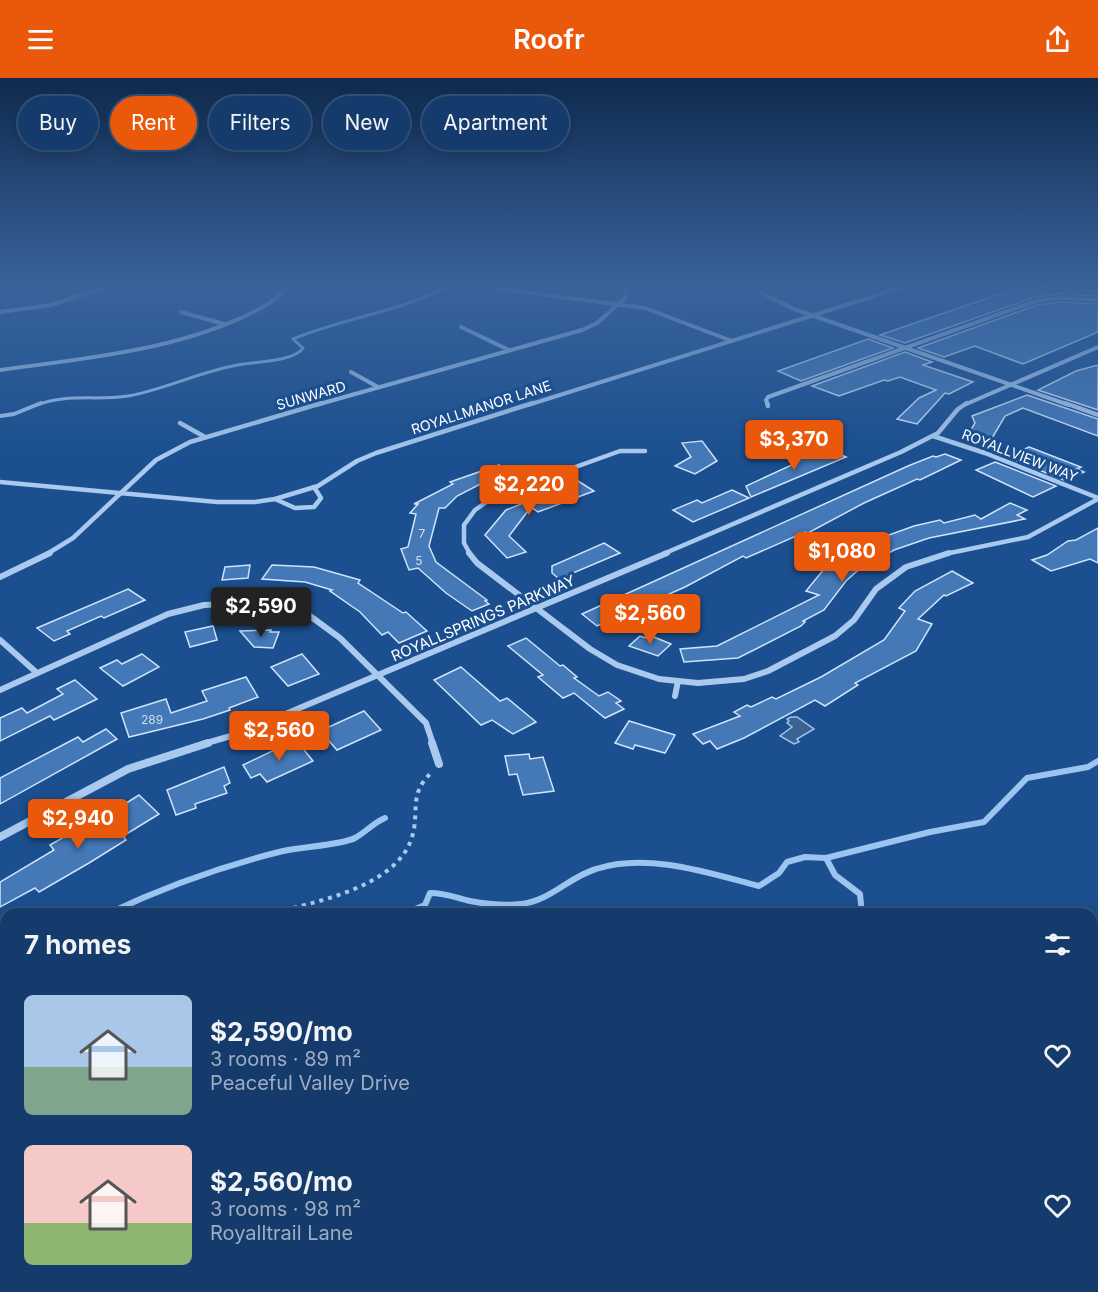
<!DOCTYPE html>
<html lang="en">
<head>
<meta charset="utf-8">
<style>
  body { margin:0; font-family:Inter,sans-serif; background:#1d4271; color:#f1f3f6; height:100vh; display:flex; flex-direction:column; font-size:22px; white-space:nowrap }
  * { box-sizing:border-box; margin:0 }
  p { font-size:20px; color:#9dadc1 }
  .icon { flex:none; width:33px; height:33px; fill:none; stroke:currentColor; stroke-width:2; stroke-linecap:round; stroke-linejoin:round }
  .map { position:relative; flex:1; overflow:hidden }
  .details { position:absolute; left:0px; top:830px; width:1098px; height:386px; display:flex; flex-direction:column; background:#143b6b; border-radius:18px 18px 0 0; box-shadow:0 3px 15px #0003,0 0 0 2px #33557e }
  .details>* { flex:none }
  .top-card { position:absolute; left:18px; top:18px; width:600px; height:54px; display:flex; gap:12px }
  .price { position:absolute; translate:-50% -51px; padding:0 14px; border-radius:6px; background:#ea580c; color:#fff; font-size:20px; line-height:39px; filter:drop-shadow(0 2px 3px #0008) }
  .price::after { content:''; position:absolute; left:50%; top:36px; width:18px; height:14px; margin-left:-9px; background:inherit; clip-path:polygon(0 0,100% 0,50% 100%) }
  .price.on { background:#222; color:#fff }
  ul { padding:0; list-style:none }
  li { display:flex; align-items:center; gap:18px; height:150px; padding:0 24px }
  li span { display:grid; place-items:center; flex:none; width:168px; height:120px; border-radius:9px; color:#555 }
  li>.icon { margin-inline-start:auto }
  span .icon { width:72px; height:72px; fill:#fffc; stroke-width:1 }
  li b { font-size:26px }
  h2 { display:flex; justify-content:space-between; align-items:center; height:72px; padding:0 24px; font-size:26px }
  .pill { padding:0 21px; border-radius:27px; background:#143b6b; box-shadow:0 3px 15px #0003,0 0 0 2px #33557e; font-size:21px; line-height:54px }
  .pill.on { background:#ea580c; color:#fff }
  header { display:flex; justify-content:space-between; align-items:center; height:78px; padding:0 24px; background:#ea580c; color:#fff; font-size:27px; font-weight:600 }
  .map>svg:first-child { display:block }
  .water { fill:#3c6290; stroke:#9cc4f0; stroke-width:1.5 }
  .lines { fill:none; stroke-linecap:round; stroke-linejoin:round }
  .stream-far3 { stroke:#9cc4f0; stroke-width:3 }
  .stream-far2 { stroke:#9cc4f0; stroke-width:4 }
  .stream-far1 { stroke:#9cc4f0; stroke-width:6 }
  .stream { stroke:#9cc4f0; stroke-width:8 }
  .building { fill:#4478b7; stroke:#cfe3fa; stroke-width:1.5 }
  .path-far1 { stroke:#a9c9ee; stroke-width:4; stroke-dasharray:4 5; stroke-linecap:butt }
  .path { stroke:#a9c9ee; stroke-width:4.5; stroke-dasharray:4.5 7; stroke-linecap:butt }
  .minor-far3 { stroke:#a9c9ee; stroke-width:4 }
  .minor-far2 { stroke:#a9c9ee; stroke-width:4.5 }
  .minor-far1 { stroke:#a9c9ee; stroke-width:6 }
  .minor { stroke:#a9c9ee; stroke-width:8 }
  .labels { text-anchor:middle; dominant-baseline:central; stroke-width:6; stroke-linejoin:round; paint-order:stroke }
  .number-label { font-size:12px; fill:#d0dded }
  .far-street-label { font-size:14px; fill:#fff; stroke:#1b4f8f }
  .street-label { font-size:15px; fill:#fff; stroke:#1b4f8f }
</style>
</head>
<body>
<header><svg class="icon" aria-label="menu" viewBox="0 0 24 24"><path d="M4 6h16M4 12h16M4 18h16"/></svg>Roofr<svg class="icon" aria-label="share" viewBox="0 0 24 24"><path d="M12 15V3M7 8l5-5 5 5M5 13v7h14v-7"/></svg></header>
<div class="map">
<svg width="1098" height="1214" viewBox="0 0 1098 1214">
  <rect width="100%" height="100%" fill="#1b4f8f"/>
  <path class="water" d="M 791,639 L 797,639 L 814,651 L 797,661 L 799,664 L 794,666 L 780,658 L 792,649 L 787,645 L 789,643 L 787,641 Z"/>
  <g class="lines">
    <path class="stream-far3" d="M 37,327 C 67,315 97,323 128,318 C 167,311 203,292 243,286 C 257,284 295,283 303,270 L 293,261 C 343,240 399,234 447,209"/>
    <path class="stream-far2" d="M 0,338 L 14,336 L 41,325"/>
    <g class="stream-far1">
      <path d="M 826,780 L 835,797 L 860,816 L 862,836"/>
      <path d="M 107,836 C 164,809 222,788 283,773 C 300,769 342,767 355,760 C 366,754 373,745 385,740"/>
      <path d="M 402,836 L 425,827 L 430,815 C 445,815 457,820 470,823 C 486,826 505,828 521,826 C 550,823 569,799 596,791 C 647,774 709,795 759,808 L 779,795 L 787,784 L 805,779 L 826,780 L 930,754 L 984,744 L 1027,700 L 1088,689 L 1098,683"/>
    </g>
    <g class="stream">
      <path d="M 0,949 L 6,947"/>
      <path d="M 668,1209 L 668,1214"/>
    </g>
  </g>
  <g class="building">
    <path d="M 1047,209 L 1098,213 L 1098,218 L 1062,216 L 1035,219 L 905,265 L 880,257 L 1014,211 Z"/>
    <path d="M 1062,224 L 1098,226 L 1098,254 L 1023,286 L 975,268 L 944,279 L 918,270 L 1037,227 Z"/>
    <path d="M 868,261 L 893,270 L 801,303 L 778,293 Z"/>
    <path d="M 905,274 L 932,284 L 923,287 L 973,304 L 949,316 L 945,315 L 917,346 L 897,341 L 919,320 L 936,312 L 900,299 L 888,303 L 884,302 L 839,318 L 812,308 Z"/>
    <path d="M 1098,287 L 1098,332 L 1038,312 L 1076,293 Z"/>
    <path d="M 1027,317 L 1098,341 L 1098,358 L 1023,330 L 1005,338 L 991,362 L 968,357 L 975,345 L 972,338 Z"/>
    <path d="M 702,363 L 717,383 L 695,396 L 675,388 L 691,379 L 682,365 Z"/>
    <path d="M 1029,369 L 1081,389 L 1077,391 L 1084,394 L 1066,403 L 1007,379 Z"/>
    <path d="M 830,372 L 846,379 L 751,419 L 746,408 L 794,386 L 791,384 L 797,382 L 812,375 L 816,378 Z"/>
    <path d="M 945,376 L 961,382 L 920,402 L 917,401 L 864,425 L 808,455 L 805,454 L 746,480 L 743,478 L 685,509 L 597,548 L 582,536 L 908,388 L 933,378 L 936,379 Z"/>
    <path d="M 995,384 L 1056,408 L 1033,419 L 976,392 Z"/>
    <path d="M 499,387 L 502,395 L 457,418 L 445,430 L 439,430 L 429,468 L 436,484 L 487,522 L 485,523 L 489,526 L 472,533 L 446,515 L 418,490 L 409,492 L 401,471 L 408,469 L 416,436 L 410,435 L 418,426 L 414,426 L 453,406 L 450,404 Z"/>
    <path d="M 578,403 L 594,413 L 538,434 L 531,429 L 509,458 L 526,474 L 507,480 L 485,457 L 506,432 Z"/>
    <path d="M 732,412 L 749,420 L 693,444 L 673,432 L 697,422 L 702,425 Z"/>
    <path d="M 1010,425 L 1027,432 L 1017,437 L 1025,441 L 929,460 L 894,472 L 868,487 L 865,486 L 846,503 L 824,532 L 803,543 L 805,544 L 801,548 L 738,580 L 684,584 L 680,571 L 717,568 L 819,517 L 806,513 L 824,491 L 874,464 L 872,463 L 914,448 L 940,442 L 944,445 L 975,437 L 981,441 Z"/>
    <path d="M 1098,450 L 1098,485 L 1090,481 L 1051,493 L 1032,482 L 1047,477 L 1068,463 L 1076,462 Z"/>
    <path d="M 604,465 L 620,475 L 559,501 L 552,495 L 552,488 Z"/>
    <path d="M 250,487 L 248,500 L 222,502 L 225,489 Z"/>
    <path d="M 272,487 L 314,489 L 360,502 L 358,505 L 403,535 L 406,534 L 427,553 L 399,565 L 388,554 L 382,557 L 360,534 L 330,513 L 332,512 L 305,504 L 262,501 Z"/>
    <path d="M 952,493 L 973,505 L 946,518 L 944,517 L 918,541 L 932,546 L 916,573 L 855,605 L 858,607 L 825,628 L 815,622 L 744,660 L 717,671 L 710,663 L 703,666 L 693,656 L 740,638 L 734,634 L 747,627 L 751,629 L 772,619 L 776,621 L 821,599 L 884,562 L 905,533 L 899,530 L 915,513 Z"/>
    <path d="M 128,511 L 145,522 L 104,540 L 101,538 L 67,553 L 70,556 L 54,563 L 37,550 Z"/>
    <path d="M 213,548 L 217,562 L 190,569 L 185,554 Z"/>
    <path d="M 271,552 L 270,554 L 279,554 L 273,570 L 254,569 L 240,553 Z"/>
    <path d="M 649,557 L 671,566 L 658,578 L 629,568 L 640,558 L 646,560 Z"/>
    <path d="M 526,560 L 560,588 L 563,587 L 577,599 L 574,600 L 599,618 L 608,614 L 621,623 L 616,625 L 624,631 L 605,640 L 574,615 L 563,620 L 538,599 L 543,597 L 508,568 Z"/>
    <path d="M 142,576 L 159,589 L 123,608 L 100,590 L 117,582 L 122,586 Z"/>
    <path d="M 302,576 L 319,596 L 288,608 L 271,589 Z"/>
    <path d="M 461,589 L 500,623 L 507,620 L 536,644 L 513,656 L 492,642 L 481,647 L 434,602 Z"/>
    <path d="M 246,599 L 258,619 L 229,630 L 230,632 L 203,641 L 129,659 L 121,635 L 166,621 L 171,635 L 207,623 L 202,613 Z"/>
    <path d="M 75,602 L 97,621 L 54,642 L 50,638 L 0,663 L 0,640 L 22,630 L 27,635 L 63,616 L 57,611 Z"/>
    <path d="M 364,633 L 381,652 L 337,672 L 320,653 Z"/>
    <path d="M 629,643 L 675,657 L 665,675 L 635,667 L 633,671 L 615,665 Z"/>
    <path d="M 106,651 L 117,661 L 0,726 L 0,700 L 78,659 L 83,664 Z"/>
    <path d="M 293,663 L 297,663 L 313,683 L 267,704 L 260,696 L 251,700 L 243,687 Z"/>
    <path d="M 529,676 L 530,681 L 543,679 L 554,713 L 523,717 L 517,696 L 509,697 L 505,678 Z"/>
    <path d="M 224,689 L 230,705 L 224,708 L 227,715 L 195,726 L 196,730 L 176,737 L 167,712 Z"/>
    <path d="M 139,717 L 159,736 L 123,758 L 126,762 L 89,785 L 39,814 L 35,810 L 0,829 L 0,804 L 54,772 L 50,767 L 71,755 L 74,758 Z"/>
  </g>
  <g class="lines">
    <path class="path-far1" d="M 267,836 C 312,825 397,810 412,759 C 420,733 408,717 431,695"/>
    <path class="path" d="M 0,915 L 6,914"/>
    <g class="minor-far3">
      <path d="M 488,209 L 645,230 L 732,263"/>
      <path d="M 762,215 L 794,231 L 1069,327"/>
      <path d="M 0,234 L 51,227 L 106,209"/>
      <path d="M 181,234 L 224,246"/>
      <path d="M 461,249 L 509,272"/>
      <path d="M 0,292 C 87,280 184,272 263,229 C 272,224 280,216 288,209"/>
      <path d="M 351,294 L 378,309"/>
      <path d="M 316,327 L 582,252 L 597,245 L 626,219 L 624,209"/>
      <path d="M 528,327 L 903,209"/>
      <path d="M 768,327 L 766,322 L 768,319 L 1036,223 L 1062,220 L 1098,222"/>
      <path d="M 964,327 L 1098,269"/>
    </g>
    <g class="minor-far2">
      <path d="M 767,325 L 768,328"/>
      <path d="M 1065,325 L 1098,337"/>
      <path d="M 180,345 L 205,359"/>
      <path d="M 933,358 L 985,375 L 1098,420"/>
      <path d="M 0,404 L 217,424 L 255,424 L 275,421 L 318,408 L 357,383 L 376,375 L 533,325"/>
      <path d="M 275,421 L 295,430 L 314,429 L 321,420 L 314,409"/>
      <path d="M 47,476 L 73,460 L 156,382 L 190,364 L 322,325"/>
      <path d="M 470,476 L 464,465 L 464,447 L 475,432 L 495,418 L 620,373 L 645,373"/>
      <path d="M 663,476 L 901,374 L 938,355 L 958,331 L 967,325"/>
      <path d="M 945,476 L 1028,459 L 1098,421"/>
    </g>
    <g class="minor-far1">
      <path d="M 469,475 L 477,485 L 590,571 L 617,587 L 659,601 L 698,605 L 744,601 L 768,593 L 835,558 L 854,542 L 876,511 L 906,489 L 949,475"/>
      <path d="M 0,499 L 50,475"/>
      <path d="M 0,562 L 37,595"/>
      <path d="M 0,612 L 168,536 L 204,527 L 248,525 L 276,528 L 310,538 L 340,560 L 426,645 L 433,666"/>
      <path d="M 675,618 L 678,603"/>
      <path d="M 203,666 L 238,656 L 667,475"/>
    </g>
    <g class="minor">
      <path d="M 432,665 L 439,686"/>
      <path d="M 0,759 L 128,691 L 208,665"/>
    </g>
  </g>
  <linearGradient id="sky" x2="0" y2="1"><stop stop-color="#0f2b4f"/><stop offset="0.55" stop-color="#39639b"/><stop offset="1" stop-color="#39639b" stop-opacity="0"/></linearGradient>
  <rect width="1098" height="379" fill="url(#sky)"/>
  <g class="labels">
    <g class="number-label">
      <text x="422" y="455">7</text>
      <text x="419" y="482">5</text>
      <text x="152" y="641">289</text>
    </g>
    <g class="far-street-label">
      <text transform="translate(311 317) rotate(-16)">SUNWARD</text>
      <text transform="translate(481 329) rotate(-18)">ROYALLMANOR LANE</text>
      <text transform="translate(1020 377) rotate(21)">ROYALLVIEW WAY</text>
    </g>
    <g class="street-label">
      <text transform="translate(483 540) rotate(-23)">ROYALLSPRINGS PARKWAY</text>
    </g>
  </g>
</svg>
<b class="price" style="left:794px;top:393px">$3,370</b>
<b class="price" style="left:529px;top:438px">$2,220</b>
<b class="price" style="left:842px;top:505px">$1,080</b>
<b class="price on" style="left:261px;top:560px">$2,590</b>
<b class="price" style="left:650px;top:567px">$2,560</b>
<b class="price" style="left:279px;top:684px">$2,560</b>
<b class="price" style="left:78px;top:772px">$2,940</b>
<div class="top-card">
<a class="pill">Buy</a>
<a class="pill on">Rent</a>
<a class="pill">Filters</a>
<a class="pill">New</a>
<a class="pill">Apartment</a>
</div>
<section class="details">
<h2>7 homes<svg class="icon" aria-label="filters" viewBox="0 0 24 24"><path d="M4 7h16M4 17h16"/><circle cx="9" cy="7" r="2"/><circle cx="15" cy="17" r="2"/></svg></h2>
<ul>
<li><span style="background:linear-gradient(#a9c7e8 60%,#7fa58c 0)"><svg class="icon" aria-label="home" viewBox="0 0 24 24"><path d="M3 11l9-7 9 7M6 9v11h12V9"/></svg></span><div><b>$2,590/mo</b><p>3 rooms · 89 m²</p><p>Peaceful Valley Drive</p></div><svg class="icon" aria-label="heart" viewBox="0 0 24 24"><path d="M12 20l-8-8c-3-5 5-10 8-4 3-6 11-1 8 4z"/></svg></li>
<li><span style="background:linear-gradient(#f6c9c9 65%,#8fb573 0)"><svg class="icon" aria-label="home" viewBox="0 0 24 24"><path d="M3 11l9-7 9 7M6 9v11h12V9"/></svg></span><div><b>$2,560/mo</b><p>3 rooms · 98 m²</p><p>Royalltrail Lane</p></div><svg class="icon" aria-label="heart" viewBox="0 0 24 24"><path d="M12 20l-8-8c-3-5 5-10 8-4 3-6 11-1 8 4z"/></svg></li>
</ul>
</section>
</div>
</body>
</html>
